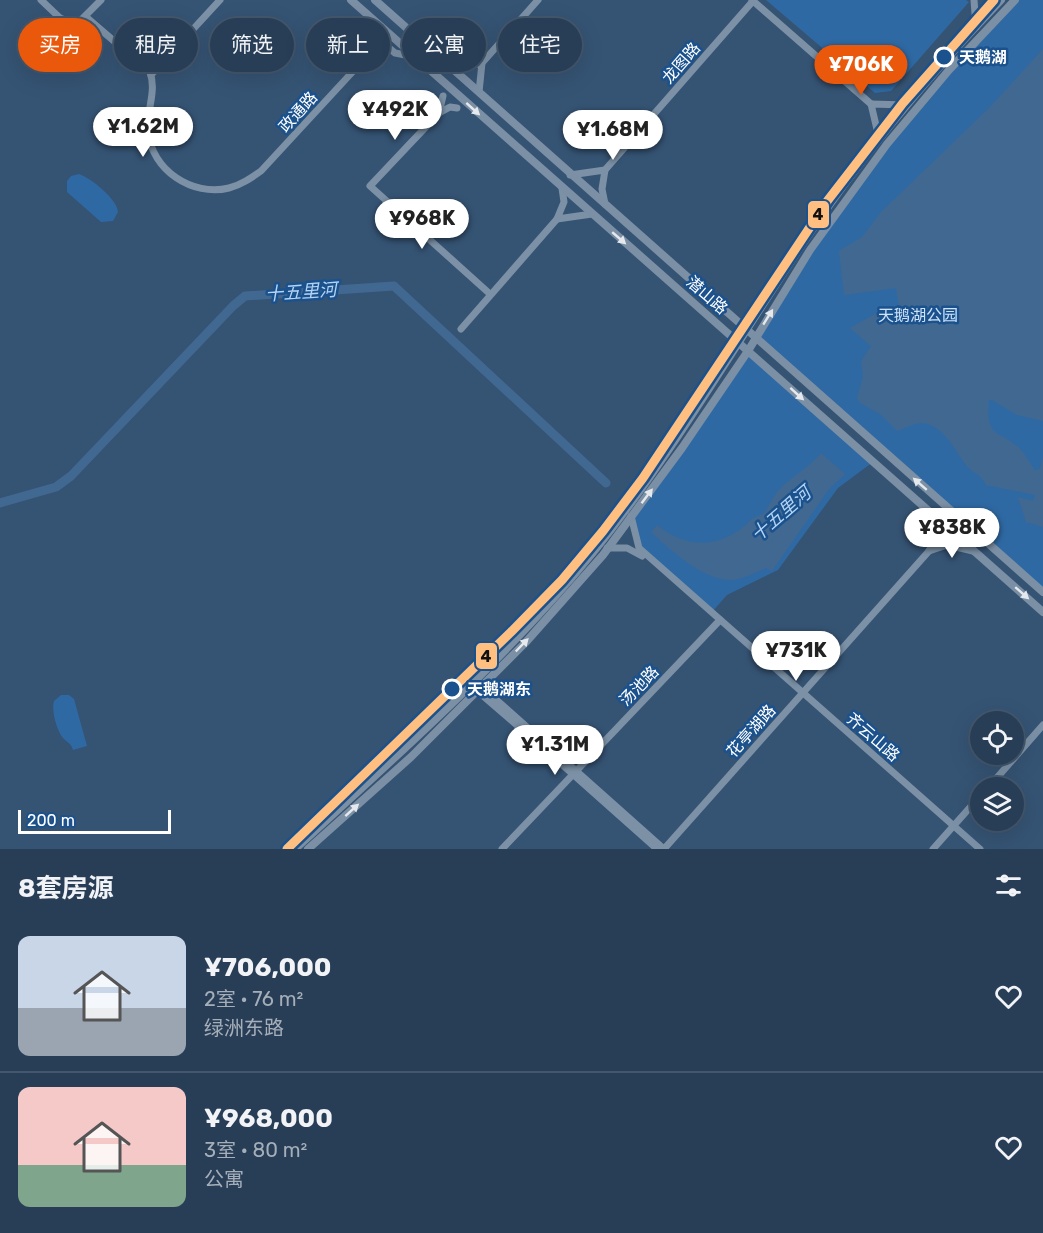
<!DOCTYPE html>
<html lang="zh">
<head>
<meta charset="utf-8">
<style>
  body { margin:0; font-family:Rubik,"Noto Sans SC",sans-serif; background:#30455c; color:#f1f3f6; height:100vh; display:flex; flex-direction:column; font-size:22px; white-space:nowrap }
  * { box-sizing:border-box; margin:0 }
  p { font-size:20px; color:#a5aeb9 }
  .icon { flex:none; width:33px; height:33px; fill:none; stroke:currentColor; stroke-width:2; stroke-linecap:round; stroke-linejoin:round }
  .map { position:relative; height:849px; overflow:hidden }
  .side { display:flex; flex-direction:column; background:#283e56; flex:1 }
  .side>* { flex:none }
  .banner { position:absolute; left:18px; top:18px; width:600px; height:54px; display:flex; gap:12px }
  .buttons { position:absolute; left:970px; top:711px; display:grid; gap:12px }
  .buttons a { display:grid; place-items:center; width:54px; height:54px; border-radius:50%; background:#283e56; box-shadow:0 6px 24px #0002,0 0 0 2px #44576c; font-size:30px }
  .scale { position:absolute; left:18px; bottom:15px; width:153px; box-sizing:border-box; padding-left:6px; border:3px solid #fff; border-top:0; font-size:16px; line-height:21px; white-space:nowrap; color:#fff; -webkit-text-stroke:4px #1b528d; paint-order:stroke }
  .price { position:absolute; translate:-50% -51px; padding:0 14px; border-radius:21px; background:#fff; color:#222; font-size:20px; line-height:39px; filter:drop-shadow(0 2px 3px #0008) }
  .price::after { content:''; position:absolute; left:50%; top:36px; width:18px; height:14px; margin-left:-9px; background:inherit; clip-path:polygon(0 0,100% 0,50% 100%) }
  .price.current { background:#ea580c; color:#fff }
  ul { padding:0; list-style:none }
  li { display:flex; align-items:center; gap:18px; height:150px; padding:0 18px }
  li+li { border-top:2px solid #44576c }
  li span { display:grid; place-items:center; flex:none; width:168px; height:120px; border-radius:12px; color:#555 }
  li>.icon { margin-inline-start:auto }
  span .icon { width:72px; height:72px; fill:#fffc; stroke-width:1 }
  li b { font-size:26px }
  h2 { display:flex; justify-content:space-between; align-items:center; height:72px; padding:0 18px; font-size:26px }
  .pill { padding:0 21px; border-radius:27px; background:#283e56; box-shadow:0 6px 24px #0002,0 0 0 2px #44576c; font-size:21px; line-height:54px }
  .pill.current { background:#ea580c; color:#fff }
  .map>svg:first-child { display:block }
  .green { fill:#2f69a3 }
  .water { fill:#416891 }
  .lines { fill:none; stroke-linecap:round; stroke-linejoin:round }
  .river { stroke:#416891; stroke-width:9 }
  .minor { stroke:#7c91a6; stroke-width:7 }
  .major { stroke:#7b8fa5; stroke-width:8 }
  .metro-1-casing { stroke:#1b528d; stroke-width:14 }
  .metro-1 { stroke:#ffbf80; stroke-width:9 }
  .oneway { fill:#e5e9ed }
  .stop-dot { fill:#1b528d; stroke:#fff; stroke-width:3 }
  .labels { text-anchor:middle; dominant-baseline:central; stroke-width:5; stroke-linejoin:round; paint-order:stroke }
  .stop-label { font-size:16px; font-weight:bold; fill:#fff; stroke:#1b528d; text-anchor:start }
  .street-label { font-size:16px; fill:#fff; stroke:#1b528d }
  .park-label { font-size:16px; fill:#cde3fa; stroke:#1b528d }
  .water-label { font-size:18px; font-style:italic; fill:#b3d4f5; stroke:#1b528d }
  .line-badge { stroke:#1b528d; stroke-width:2 }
  .pale-badge-label { font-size:16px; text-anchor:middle; font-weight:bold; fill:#111 }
</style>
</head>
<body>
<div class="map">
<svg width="1043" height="849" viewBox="0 0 1043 849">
  <rect width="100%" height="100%" fill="#355373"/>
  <g class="green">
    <path d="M 766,0 L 966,0 L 969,2 L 891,91 L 875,93 Z"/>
    <path d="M 1015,0 L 1043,0 L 1043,592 L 755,339 L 810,250 L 891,138 Z"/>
    <path d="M 79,174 C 91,178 117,199 118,212 L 113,221 L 101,222 L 67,192 L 67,181 L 71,176 Z"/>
    <path d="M 748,351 L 873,462 L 838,488 L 778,570 L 727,595 L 712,612 L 639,548 L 631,516 Z"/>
    <path d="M 61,695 L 69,695 L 74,699 L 87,746 L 73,750 C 71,743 68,743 64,739 C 57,732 51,710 54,701 Z"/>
  </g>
  <g class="water">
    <path d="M 1043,49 L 1043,421 L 1017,415 L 992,400 L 989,400 C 985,441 1000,428 1021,450 C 1026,455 1030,464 1035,470 L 1040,469 L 1043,457 L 1043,527 L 1026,522 L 1018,497 L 1033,501 L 1035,495 L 986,485 C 979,471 974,475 967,466 C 954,450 941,418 915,424 C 909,426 903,429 897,431 L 880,414 L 860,403 L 857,398 L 863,377 L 861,361 L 871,346 L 850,328 L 877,313 L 891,321 L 901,319 L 896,288 L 844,295 L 839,251 L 862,237 L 881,212 L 990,107 Z"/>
    <path d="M 821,453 L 845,474 L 829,489 L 772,571 L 766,568 C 756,572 742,580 731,580 C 701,579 672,551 651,532 L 657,525 C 688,551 724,548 752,519 C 755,516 760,516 764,513 C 770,506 773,496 779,490 C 792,476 809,468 821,453 Z"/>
  </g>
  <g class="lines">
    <path class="river" d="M 0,503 L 56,487 L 71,476 L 233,306 L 245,296 L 394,286 L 606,483"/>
    <g class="minor">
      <path d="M 41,0 L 60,18 L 76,25 L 101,0"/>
      <path d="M 752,0 L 871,104"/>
      <path d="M 974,0 L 976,27"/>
      <path d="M 367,14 L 369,30 L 373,33 L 369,54 L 389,48 L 395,53 L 416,57"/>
      <path d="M 86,17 L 150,72 C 157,92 146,111 148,132 C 152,170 192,197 229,188 C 241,185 251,178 261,171 L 369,54"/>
      <path d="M 482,63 L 538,0"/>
      <path d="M 452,69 L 482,63 L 479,92"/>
      <path d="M 151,75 L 220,0"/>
      <path d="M 443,96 L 439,113 L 450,107 L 457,108"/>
      <path d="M 439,113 L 370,186 L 490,294"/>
      <path d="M 879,138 L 871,104 L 906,105"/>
      <path d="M 605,170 L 753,1"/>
      <path d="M 570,175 L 605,170 L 602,189 L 605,204"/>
      <path d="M 562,188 L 564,202 L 557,219 L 592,214"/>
      <path d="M 461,329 L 557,219"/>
      <path d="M 631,516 L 639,548 L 980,849"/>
      <path d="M 607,548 L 627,548 L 642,556"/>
      <path d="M 929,551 L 947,545 L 973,551"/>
      <path d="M 474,680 L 664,849"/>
      <path d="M 474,688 L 534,740"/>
      <path d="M 549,753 L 657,849"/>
      <path d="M 988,788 L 1043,725"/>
      <path d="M 502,849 L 720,620"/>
      <path d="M 664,849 L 929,551 L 936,537 L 933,515"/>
      <path d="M 933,849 L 981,795"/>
    </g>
    <g class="major">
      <path d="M 351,0 L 1043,612"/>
      <path d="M 375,0 L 1043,592"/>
      <path d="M 295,849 C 399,754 506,659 595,550 C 672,454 733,348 801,246 C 860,157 928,76 1001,0"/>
      <path d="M 308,849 L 411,757 L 526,642 L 603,555 L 682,448 L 748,351 L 810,250 L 887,144 L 949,70 L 1015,0"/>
    </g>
    <defs>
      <path id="metro-1" d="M 287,849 L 511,632 L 562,580 L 603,531 L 643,478 L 828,200 L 903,103 L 994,0"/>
    </defs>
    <use href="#metro-1" class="metro-1-casing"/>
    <use href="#metro-1" class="metro-1"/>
  </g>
  <defs><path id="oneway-solid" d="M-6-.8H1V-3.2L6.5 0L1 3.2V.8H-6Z" transform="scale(1.5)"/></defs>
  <g class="oneway">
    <use href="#oneway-solid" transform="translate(473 109) rotate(42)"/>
    <use href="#oneway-solid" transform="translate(619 238) rotate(41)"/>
    <use href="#oneway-solid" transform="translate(768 317) rotate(-58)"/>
    <use href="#oneway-solid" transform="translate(797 394) rotate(42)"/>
    <use href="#oneway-solid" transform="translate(920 484) rotate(-139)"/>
    <use href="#oneway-solid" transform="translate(647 496) rotate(-53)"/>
    <use href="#oneway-solid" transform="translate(1022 593) rotate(41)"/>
    <use href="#oneway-solid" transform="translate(522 645) rotate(-46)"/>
    <use href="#oneway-solid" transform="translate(352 810) rotate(-42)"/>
  </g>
  <g class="stop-dot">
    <circle cx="944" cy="57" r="9"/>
    <circle cx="452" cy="689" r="9"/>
  </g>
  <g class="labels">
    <g class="stop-label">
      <text x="959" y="57">天鹅湖</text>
      <text x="467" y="689">天鹅湖东</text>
    </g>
    <g class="street-label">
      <text transform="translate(681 63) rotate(-49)">龙图路</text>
      <text transform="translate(298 112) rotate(-48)">政通路</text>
      <text transform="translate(707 295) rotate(41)">潜山路</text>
      <text transform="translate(639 686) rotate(-46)">汤池路</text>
      <text transform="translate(751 731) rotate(-48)">花亭湖路</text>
      <text transform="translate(873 737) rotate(41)">齐云山路</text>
    </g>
    <g class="park-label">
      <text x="918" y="315">天鹅湖公园</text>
    </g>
    <g class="water-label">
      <text transform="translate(301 292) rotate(-4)">十五里河</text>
      <text transform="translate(781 514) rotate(-41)">十五里河</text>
    </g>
  </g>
  <g class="line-badge">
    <rect x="807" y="200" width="23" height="29" rx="6" fill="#ffbf80"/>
    <rect x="475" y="642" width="23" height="28" rx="6" fill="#ffbf80"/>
  </g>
  <g class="pale-badge-label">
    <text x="818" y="220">4</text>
    <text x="486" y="662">4</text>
  </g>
</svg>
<div class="buttons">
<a><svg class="icon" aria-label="locate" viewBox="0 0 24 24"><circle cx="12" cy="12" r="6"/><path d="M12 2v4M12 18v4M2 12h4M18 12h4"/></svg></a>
<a><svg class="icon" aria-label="layers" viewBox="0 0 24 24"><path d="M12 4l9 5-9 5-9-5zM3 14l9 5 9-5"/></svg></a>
</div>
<div class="scale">200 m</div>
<b class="price current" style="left:861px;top:96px">¥706K</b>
<b class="price" style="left:395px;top:141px">¥492K</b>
<b class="price" style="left:143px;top:158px">¥1.62M</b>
<b class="price" style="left:613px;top:161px">¥1.68M</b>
<b class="price" style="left:422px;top:250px">¥968K</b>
<b class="price" style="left:952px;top:559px">¥838K</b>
<b class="price" style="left:796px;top:682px">¥731K</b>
<b class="price" style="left:555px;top:776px">¥1.31M</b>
<div class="banner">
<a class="pill current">买房</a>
<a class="pill">租房</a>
<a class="pill">筛选</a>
<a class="pill">新上</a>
<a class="pill">公寓</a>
<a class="pill">住宅</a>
</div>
</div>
<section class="side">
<h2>8套房源<svg class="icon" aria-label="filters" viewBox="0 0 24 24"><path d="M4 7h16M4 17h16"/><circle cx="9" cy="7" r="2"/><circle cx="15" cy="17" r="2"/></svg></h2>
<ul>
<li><span style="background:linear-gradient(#c9d6e8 60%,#9aa5b1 0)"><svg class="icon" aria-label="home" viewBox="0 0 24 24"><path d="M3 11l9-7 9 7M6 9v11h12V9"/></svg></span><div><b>¥706,000</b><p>2室 · 76 m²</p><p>绿洲东路</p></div><svg class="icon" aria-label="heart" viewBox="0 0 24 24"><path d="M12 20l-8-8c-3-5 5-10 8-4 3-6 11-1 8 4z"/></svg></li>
<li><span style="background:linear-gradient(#f6c9c9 65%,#7fa58c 0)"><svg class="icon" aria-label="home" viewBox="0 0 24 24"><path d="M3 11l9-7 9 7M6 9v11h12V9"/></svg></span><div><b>¥968,000</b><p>3室 · 80 m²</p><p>公寓</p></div><svg class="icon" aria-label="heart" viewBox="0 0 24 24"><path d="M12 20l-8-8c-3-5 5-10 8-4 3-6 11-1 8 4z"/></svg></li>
</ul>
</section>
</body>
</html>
